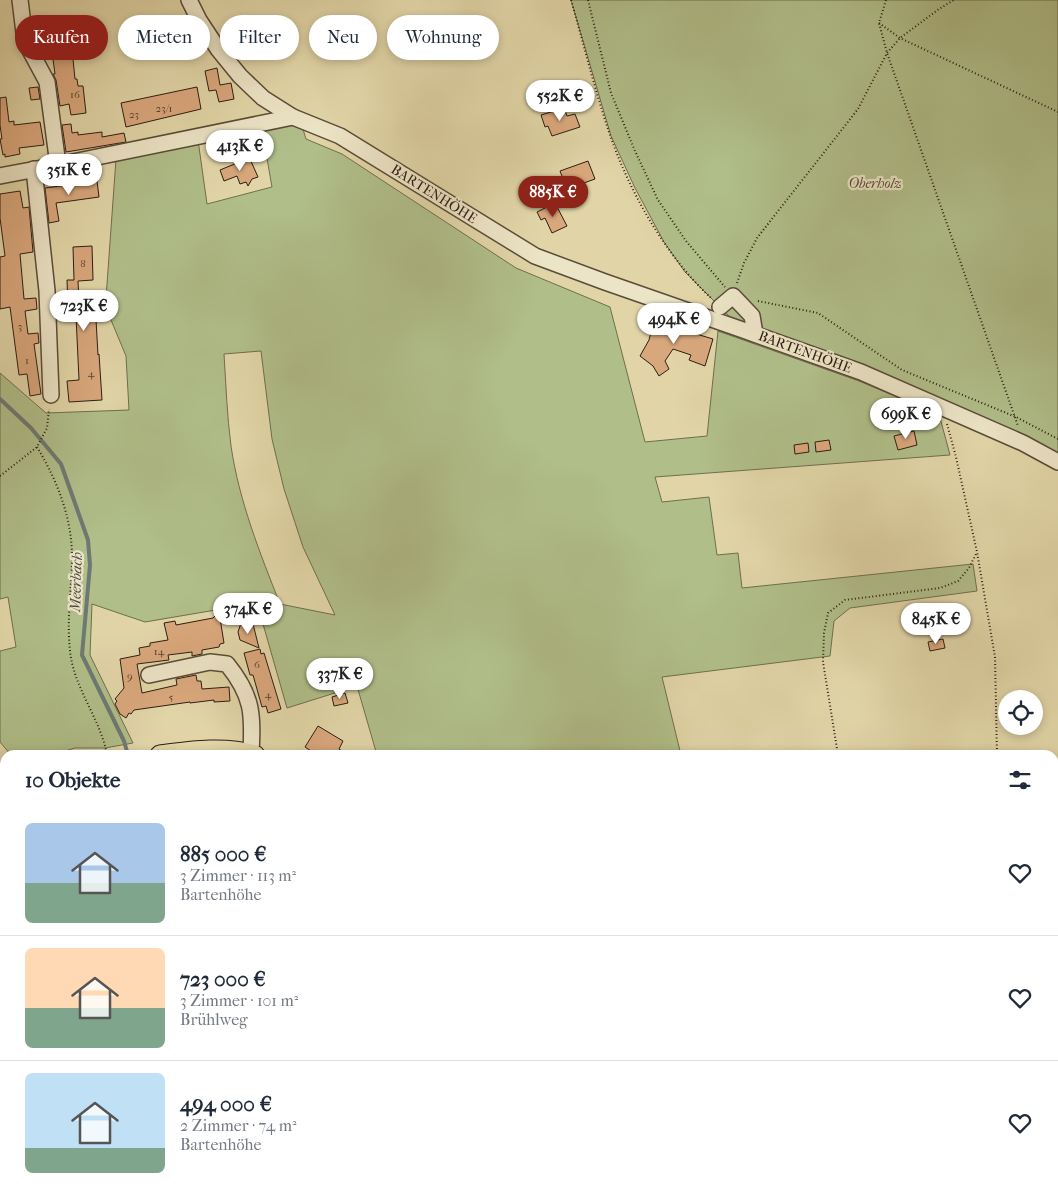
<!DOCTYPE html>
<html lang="de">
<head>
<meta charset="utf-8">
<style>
  body { margin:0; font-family:"IM FELL French Canon",serif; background:#f2f2f3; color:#1f2937; height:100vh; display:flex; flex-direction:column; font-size:19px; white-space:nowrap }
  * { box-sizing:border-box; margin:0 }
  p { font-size:16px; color:#747a83 }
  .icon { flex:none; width:28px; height:28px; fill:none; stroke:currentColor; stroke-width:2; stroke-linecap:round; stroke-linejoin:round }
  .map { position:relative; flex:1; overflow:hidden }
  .drawer { position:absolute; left:0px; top:750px; width:1059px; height:445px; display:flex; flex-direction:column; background:#fff; border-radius:15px 15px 0 0; box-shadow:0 2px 8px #0003 }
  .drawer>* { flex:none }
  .hud { position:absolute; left:15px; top:15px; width:500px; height:45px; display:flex; gap:10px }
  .buttons { position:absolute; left:998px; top:690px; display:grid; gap:10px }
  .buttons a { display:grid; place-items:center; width:45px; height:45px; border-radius:50%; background:#fff; box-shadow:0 2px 8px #0003; font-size:25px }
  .price { position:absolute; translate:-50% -42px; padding:0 11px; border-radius:18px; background:#fff; color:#222; font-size:16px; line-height:32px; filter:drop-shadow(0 1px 2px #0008) }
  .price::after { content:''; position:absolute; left:50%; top:30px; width:15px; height:11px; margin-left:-8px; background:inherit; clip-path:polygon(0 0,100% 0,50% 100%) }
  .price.current { background:#8f2418; color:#fff }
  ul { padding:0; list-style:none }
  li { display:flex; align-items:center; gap:15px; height:125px; padding:0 25px }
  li+li { border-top:1px solid #e0e1e3 }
  li span { display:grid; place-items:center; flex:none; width:140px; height:100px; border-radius:8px; color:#555 }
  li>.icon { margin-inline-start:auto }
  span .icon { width:60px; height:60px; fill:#fffc; stroke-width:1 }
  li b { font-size:21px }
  h2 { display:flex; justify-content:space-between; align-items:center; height:60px; padding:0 25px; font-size:21px }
  .chip { padding:0 18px; border-radius:22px; background:#fff; box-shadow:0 2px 8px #0003; font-size:18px; line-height:45px }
  .chip.current { background:#8f2418; color:#fff }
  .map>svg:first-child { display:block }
  .green { fill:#b0be89; stroke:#6f6e4e; fill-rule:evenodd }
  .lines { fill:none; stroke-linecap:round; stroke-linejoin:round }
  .stream { stroke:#6e7973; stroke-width:4 }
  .building { fill:#d9a77c; stroke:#2e1d14 }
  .minor-casing { stroke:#5b4b39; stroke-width:18 }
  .major-casing { stroke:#2e1d14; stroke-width:21 }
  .path { stroke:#2e1d14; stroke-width:2; stroke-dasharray:1 2.5; stroke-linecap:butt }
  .minor { stroke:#ece4c6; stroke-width:15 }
  .major { stroke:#e1d5a7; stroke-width:19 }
  .labels { text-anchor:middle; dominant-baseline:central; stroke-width:4.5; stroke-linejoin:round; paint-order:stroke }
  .number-label { font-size:11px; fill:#59402e }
  .park-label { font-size:14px; font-style:italic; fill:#554d37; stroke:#ece4c6 }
  .street-label { font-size:14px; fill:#2e1d14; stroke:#ece4c6 }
  .water-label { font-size:15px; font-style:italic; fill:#4e4b44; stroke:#ece4c6 }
</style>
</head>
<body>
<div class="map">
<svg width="1058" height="1195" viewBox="0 0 1058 1195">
  <rect width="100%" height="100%" fill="#e1d5a7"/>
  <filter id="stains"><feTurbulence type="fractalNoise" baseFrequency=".004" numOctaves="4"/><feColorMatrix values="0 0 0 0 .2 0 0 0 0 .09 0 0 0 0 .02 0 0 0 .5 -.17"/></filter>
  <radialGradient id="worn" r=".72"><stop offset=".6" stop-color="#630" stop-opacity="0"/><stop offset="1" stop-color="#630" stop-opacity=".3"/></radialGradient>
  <g class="green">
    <path d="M 571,0 L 1058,0 L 1058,457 L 743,330 L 685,272 L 664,242 L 635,188 L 611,136 Z"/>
    <path d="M 289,122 L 302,126 L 306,139 L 342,154 L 516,268 L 610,307 L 645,442 L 707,436 L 718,331 L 859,381 L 939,414 L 950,455 L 655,477 L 662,502 L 709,497 L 717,555 L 738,553 L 742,588 L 973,564 L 977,591 L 850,608 L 834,621 L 830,656 L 662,677 L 681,755 L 377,755 L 357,686 L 287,708 L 257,603 L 145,622 L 92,604 L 90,655 L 133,743 L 105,748 L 75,748 L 52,755 L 11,755 L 0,742 L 0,651 L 16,647 L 8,597 L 0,599 L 0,373 L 46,413 L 129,410 L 126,356 L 111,320 L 106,298 L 116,159 L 198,140 L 207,204 L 272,187 L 262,130 ZM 261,351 L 272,439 L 284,489 L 303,547 L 335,615 L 280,604 C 260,553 239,501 231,446 C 227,416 226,385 224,354 Z"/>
    <path d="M 5,873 L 5,958 L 0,958 L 0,885 Z"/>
    <path d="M 0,1166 L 5,1166 L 5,1190 L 153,1190 L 151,1195 L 0,1195 Z"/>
  </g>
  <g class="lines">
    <g class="stream">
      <path d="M 0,399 L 31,428 L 61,464 L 71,492 L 88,540 L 90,565 L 82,655 L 124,741 L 128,755"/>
      <path d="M 140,1195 L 141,1190"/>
    </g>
  </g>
  <g class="building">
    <path d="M 66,20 L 68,32 L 61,33 L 72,49 L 75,79 L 77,79 L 78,86 L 83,86 L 86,113 L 71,115 L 69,104 L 60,106 L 56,80 L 53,74 L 55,74 L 48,23 Z"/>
    <path d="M 217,68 L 220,85 L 231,83 L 234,99 L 219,102 L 216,90 L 209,91 L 205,71 Z"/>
    <path d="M 38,87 L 40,99 L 31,100 L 29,88 Z"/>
    <path d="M 197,87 L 201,109 L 126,127 L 121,103 Z"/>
    <path d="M 6,97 L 9,122 L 14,121 L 14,125 L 40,122 L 44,145 L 19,148 L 20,154 L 5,157 L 5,154 L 3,155 L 0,139 L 2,139 L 0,125 L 0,98 Z"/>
    <path d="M 564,108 L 567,116 L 575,114 L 580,127 L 552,136 L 548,126 L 545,127 L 541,115 Z"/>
    <path d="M 71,124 L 72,133 L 78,132 L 78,135 L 102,132 L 102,137 L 124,133 L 126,142 L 66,152 L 62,125 Z"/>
    <path d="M 239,156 L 245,162 L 250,159 L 258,177 L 252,179 L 248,186 L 246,182 L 240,184 L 237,176 L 224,181 L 220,170 L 237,163 Z"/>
    <path d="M 588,161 L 595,179 L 567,189 L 560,171 Z"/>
    <path d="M 97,181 L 99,197 L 56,203 L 59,221 L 49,223 L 45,188 Z"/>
    <path d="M 20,191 L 23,208 L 29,207 L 33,252 L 20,254 L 24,299 L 36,298 L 37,309 L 25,311 L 28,334 L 38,333 L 39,343 L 34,344 L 41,394 L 30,396 L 27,374 L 19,375 L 10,307 L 0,309 L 0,257 L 5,256 L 0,218 L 0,194 Z"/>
    <path d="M 555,203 L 567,226 L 552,233 L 545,218 L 541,220 L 537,212 Z"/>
    <path d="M 92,246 L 93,280 L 78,281 L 79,302 L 95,302 L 98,355 L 99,354 L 102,400 L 69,402 L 67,381 L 79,380 L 76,316 L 66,317 L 65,307 L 68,307 L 67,280 L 74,280 L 73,247 Z"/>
    <path d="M 655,317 L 669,321 L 673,327 L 713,339 L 705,366 L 689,360 L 691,355 L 673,349 L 665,361 L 669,369 L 659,376 L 653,366 L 640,356 L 649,340 Z"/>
    <path d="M 914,431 L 917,445 L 898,450 L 894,436 Z"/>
    <path d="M 829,440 L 831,450 L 816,452 L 815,442 Z"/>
    <path d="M 808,443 L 809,452 L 795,454 L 794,445 Z"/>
    <path d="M 219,612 L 224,643 L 220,644 L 219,647 L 202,650 L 202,654 L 192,656 L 192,652 L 168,655 L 169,660 L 137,664 L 142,693 L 177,685 L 176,679 L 196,675 L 197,681 L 201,681 L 202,689 L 229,687 L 230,701 L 214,702 L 214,700 L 190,703 L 190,702 L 134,710 L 131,714 L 129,713 L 126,718 L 120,714 L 115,704 L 117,701 L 115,699 L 124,688 L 120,659 L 140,655 L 139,648 L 150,646 L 150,643 L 168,640 L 164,623 L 175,621 L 176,625 L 213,618 Z"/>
    <path d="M 241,623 L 246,625 L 253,624 L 259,648 L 240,640 L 238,632 Z"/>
    <path d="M 943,639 L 945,648 L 930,651 L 928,642 Z"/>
    <path d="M 260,649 L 261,654 L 264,653 L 281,709 L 268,713 L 266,706 L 262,707 L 253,675 L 250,675 L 244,653 Z"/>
    <path d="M 345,693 L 348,703 L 334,706 L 332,697 Z"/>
    <path d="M 318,726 L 343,741 L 339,749 L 348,755 L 317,755 L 305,747 Z"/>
  </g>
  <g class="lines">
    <defs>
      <g id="minor">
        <path d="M 20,0 L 25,41 L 47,82 L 58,165"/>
        <path d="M 189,0 L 199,20 L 218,49 L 240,76 L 263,98 L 293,117 L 340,136 L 535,256 L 605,282 L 743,330 L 861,372 L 1023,443 L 1058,462"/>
        <path d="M 34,169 L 47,291 L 51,395"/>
        <path d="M 0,176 L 58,165 L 293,117"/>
        <path d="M 720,307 L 733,296 L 752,316 L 755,334"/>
        <path d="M 149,675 L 210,662 L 227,664 C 253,696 253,714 251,754"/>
        <path d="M 0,786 L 5,787"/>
        <path d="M 1054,1110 L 1058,1109"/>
        <path d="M 273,1190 L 274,1195"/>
        <path d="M 389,1190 L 390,1195"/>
        <path d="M 757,1190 L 761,1195"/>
        <path d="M 896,1195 L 904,1190"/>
      </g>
      <g id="major">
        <path d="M 160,755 C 191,751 225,746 255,755"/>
        <path d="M 0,849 L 5,838"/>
        <path d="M 640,1190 L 645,1195"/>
      </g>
    </defs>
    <use href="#minor" class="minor-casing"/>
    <use href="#major" class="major-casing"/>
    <g class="path">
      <path d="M 571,0 C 584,45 595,91 610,135 C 630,193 666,256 711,298"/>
      <path d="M 588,0 L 611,93 L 635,151 L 658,200 L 686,241 L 725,287"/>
      <path d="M 886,0 L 879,23 L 887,53 L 1018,426"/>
      <path d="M 879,23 L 900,38 L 1058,112"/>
      <path d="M 737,283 L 744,263 L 757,238 L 858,109 L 887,53 L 900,38 L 939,9 L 954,0"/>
      <path d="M 758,301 L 818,313 L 902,370 L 1016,417 L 1058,439"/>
      <path d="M 947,424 L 956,457 L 977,552 L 995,657 L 997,755"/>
      <path d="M 37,447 C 58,482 73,520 72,562 C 71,594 66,627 71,658 C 77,692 101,721 107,755"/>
      <path d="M 0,476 L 37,447 L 47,428 L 49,409"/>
      <path d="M 838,755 L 823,662 L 824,633 L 828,613 L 845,600 L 940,588 L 958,581 L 969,568 L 976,554"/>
      <path d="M 869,1190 L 870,1195"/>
      <path d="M 933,1190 L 934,1191"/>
    </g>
    <use href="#minor" class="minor"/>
    <use href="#major" class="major"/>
  </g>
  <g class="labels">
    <g class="number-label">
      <text x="75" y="94">16</text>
      <text x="164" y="108">23/1</text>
      <text x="134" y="114">23</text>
      <text x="83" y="263">8</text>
      <text x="20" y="326">3</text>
      <text x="27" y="360">1</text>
      <text x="91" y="373">4</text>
      <text x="159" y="651">14</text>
      <text x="257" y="664">6</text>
      <text x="130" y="676">9</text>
      <text x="268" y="694">4</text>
      <text x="171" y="697">5</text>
    </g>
    <g class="park-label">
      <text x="875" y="183">Oberholz</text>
    </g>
    <g class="street-label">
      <text transform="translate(434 194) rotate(32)">BARTENHÖHE</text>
      <text transform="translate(805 352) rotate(20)">BARTENHÖHE</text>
    </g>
    <g class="water-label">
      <text transform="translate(76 582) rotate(-88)">Meerbach</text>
    </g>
  </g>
  <rect width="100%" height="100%" filter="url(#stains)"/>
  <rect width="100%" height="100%" fill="url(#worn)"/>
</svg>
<div class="buttons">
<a><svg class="icon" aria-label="locate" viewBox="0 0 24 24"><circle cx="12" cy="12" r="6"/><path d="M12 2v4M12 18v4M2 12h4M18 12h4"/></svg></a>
</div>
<b class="price" style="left:560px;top:122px">552K €</b>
<b class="price" style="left:240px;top:172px">413K €</b>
<b class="price" style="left:69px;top:196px">351K €</b>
<b class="price current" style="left:553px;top:218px">885K €</b>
<b class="price" style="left:84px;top:332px">723K €</b>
<b class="price" style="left:674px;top:345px">494K €</b>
<b class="price" style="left:906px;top:440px">699K €</b>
<b class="price" style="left:248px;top:635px">374K €</b>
<b class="price" style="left:936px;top:645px">845K €</b>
<b class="price" style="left:340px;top:700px">337K €</b>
<div class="hud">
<a class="chip current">Kaufen</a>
<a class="chip">Mieten</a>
<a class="chip">Filter</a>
<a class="chip">Neu</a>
<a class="chip">Wohnung</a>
</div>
<section class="drawer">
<h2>10 Objekte<svg class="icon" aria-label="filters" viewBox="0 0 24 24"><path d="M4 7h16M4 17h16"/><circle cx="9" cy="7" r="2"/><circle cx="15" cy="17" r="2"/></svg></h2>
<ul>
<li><span style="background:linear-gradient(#a9c7e8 60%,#7fa58c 0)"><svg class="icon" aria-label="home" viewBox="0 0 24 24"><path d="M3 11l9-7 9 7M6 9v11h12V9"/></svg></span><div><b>885 000 €</b><p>3 Zimmer · 113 m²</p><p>Bartenhöhe</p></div><svg class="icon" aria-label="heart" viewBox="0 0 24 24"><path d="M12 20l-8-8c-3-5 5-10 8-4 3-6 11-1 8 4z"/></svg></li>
<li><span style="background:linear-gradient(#ffd9b3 60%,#7fa58c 0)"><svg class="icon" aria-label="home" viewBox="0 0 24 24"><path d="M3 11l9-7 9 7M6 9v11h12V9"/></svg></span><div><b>723 000 €</b><p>3 Zimmer · 101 m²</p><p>Brühlweg</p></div><svg class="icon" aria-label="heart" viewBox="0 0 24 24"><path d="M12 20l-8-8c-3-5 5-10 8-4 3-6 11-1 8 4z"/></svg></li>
<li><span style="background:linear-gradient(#bfe0f5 75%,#7fa58c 0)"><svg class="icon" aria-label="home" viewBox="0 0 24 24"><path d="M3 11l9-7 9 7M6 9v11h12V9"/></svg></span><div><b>494 000 €</b><p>2 Zimmer · 74 m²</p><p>Bartenhöhe</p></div><svg class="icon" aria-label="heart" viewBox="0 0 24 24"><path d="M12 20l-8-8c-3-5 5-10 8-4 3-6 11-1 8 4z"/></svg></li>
</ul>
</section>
</div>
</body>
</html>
